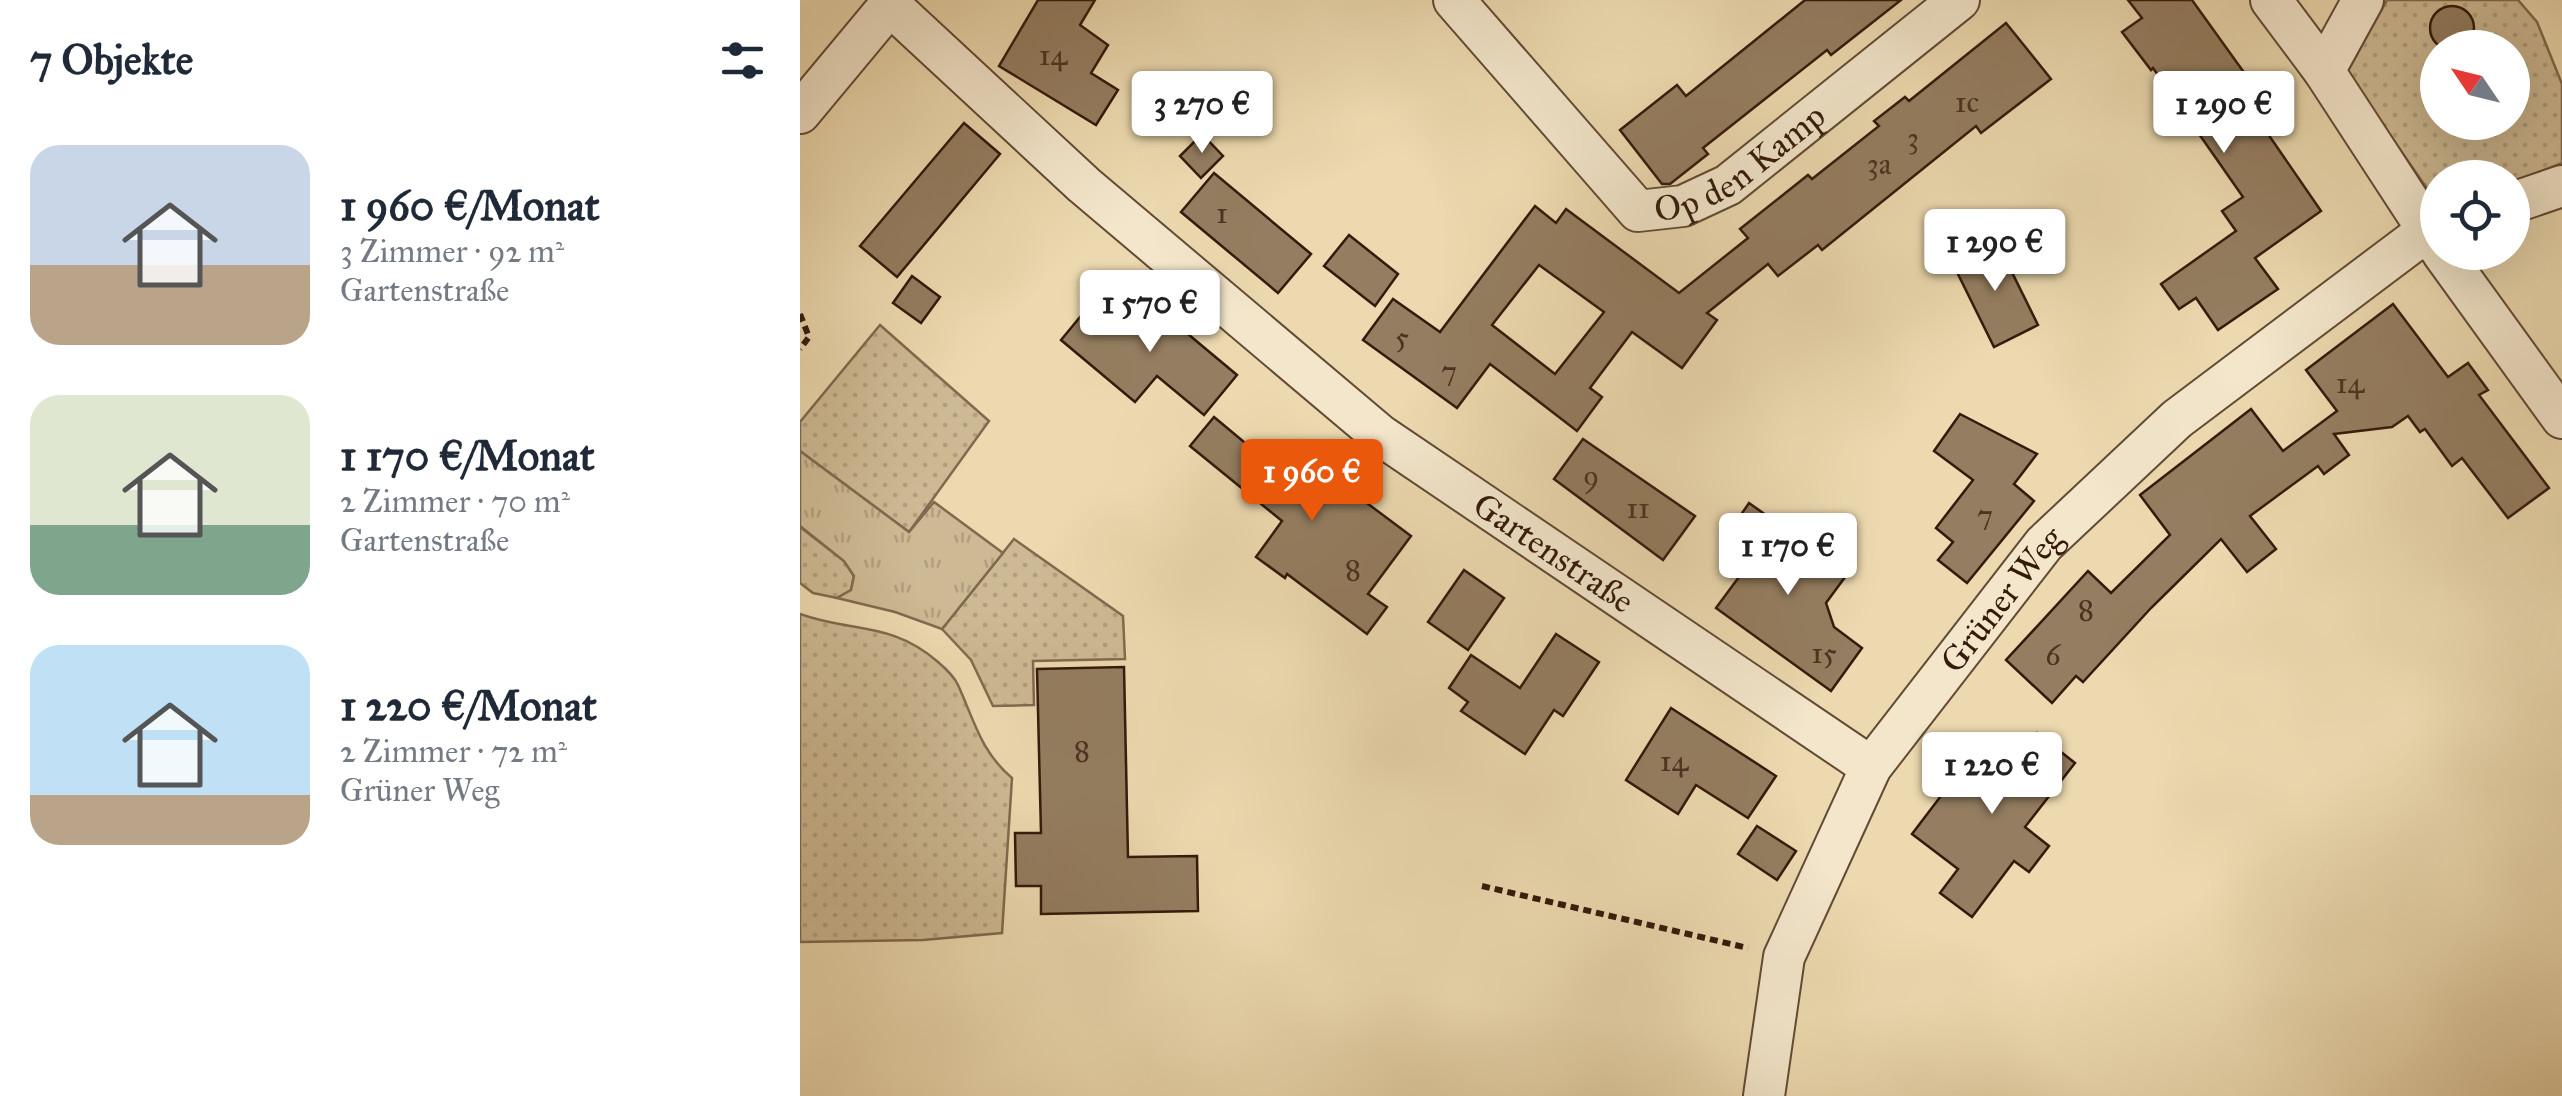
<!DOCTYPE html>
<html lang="de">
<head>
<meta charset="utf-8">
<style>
  body { margin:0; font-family:"IM FELL Great Primer",serif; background:#f2f2f3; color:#1f2937; height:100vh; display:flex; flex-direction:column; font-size:38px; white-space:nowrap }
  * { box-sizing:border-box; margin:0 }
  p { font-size:32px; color:#747a83 }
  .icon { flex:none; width:55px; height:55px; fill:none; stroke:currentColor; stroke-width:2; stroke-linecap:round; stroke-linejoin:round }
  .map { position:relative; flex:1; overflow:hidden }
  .details { display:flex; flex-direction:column; background:#fff; width:800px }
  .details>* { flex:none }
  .needle { width:65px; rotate:305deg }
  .fabs { position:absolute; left:1620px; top:30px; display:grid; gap:20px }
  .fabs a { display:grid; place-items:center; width:110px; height:110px; border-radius:50%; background:#fff; box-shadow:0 10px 40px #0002; font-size:50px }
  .price { position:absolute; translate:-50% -85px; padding:0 22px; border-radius:10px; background:#fff; color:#222; font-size:32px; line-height:65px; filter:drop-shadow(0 2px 5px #0008) }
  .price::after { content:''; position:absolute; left:50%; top:60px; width:30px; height:22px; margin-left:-15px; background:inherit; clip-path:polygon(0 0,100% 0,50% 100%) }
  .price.selected { background:#ea580c; color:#fff }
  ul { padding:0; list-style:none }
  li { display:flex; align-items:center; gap:30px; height:250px; padding:0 30px }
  li span { display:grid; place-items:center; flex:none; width:280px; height:200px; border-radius:30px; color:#555 }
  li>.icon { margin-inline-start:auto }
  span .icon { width:120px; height:120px; fill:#fffc; stroke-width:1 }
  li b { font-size:42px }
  h2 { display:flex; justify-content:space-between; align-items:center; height:120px; padding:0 30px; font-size:42px }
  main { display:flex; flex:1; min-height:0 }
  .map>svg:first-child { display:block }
  .grass { fill:url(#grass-dots); stroke:#806a4f; stroke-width:2.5; fill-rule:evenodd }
  .park { fill:url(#park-tufts); stroke:#806a4f; stroke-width:2.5 }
  .building { fill:#947d60; stroke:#341a0b; stroke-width:2.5; fill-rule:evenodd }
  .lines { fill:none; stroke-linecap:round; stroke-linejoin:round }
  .minor-casing { stroke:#624a34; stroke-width:44 }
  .path { stroke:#341a0b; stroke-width:6; stroke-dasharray:8 5; stroke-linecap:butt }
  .minor { stroke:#f3e6cb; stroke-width:40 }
  .labels { text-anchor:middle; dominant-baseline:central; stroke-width:8; stroke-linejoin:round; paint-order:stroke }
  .number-label { font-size:30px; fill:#4c3320 }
  .street-label { font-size:35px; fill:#341a0b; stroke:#f3e6cb }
</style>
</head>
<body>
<main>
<section class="details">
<h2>7 Objekte<svg class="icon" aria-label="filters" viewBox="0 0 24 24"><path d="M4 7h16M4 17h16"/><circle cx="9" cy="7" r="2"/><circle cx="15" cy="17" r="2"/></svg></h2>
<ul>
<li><span style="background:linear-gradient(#c9d6e8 60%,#b9a48a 0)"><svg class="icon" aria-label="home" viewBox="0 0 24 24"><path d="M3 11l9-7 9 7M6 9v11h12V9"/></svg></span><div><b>1 960 €/Monat</b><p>3 Zimmer · 92 m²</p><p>Gartenstraße</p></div></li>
<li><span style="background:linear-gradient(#dfe7d0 65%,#7fa58c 0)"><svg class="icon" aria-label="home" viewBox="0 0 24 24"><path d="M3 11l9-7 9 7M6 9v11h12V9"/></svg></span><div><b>1 170 €/Monat</b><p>2 Zimmer · 70 m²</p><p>Gartenstraße</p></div></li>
<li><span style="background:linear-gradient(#bfe0f5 75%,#b9a48a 0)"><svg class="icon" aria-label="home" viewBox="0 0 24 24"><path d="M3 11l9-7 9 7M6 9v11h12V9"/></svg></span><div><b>1 220 €/Monat</b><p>2 Zimmer · 72 m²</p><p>Grüner Weg</p></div></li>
</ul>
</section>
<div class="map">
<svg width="1762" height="1096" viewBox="0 0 1762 1096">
  <defs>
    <pattern id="grass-dots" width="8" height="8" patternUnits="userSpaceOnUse" patternTransform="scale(2.5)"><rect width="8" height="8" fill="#cdb993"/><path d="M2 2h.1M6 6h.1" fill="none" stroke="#b19e7d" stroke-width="1.8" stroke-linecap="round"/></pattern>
    <pattern id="park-tufts" width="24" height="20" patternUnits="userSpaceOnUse" patternTransform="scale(2.5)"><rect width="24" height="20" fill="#cdb993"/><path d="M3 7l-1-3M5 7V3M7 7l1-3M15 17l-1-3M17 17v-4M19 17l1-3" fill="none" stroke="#b19e7d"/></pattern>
  </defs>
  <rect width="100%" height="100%" fill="#ecd9af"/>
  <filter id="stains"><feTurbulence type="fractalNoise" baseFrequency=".002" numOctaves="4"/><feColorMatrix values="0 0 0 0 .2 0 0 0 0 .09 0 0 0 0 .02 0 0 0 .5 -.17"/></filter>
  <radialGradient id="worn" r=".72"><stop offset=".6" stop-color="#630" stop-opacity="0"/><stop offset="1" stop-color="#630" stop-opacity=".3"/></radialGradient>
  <g class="grass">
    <path d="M 1587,0 L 1718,0 L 1737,22 L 1762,84 L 1762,163 L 1713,182 L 1712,178 L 1638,178 L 1637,203 L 1547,73 ZM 1638,48 L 1712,48 L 1712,122 L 1638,122 Z"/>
    <path d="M 80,325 L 189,421 L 109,532 L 0,451 L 0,422 Z"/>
    <path d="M 0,527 L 44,561 L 54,576 L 51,590 L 37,598 L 13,593 L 0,583 Z"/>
    <path d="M 214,539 L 323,616 L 325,659 L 233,661 L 234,705 L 193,706 L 171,660 L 142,629 Z"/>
    <path d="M 0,614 C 52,633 91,621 138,662 C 145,668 154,676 158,685 C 174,720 181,752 212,778 L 202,933 L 123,940 L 0,942 Z"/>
  </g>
  <path class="park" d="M 0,451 L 109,532 L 134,502 L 203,553 L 142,629 L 95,612 L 37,598 L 51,590 L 54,576 L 44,561 L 0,526 Z"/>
  <g class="building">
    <path d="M 238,0 L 295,0 L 280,25 L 308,45 L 291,73 L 318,90 L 296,125 L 199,66 Z"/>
    <path d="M 1005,0 L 1101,0 L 1031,55 L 1027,50 L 903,148 L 908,154 L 870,184 L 862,184 L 820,130 L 877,85 L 886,96 Z"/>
    <path d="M 1328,0 L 1392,0 L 1481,124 L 1468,134 L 1521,211 L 1455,258 L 1478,289 L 1418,330 L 1396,298 L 1379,309 L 1361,284 L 1436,231 L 1422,211 L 1443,197 L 1353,68 L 1351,70 L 1322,32 L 1342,18 Z"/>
    <circle cx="1652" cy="28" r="22"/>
    <path d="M 1206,23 L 1251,79 L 1181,133 L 1176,126 L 1022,250 L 1018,245 L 978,276 L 968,264 L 907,313 L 917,320 L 882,368 L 832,332 L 790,388 L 802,397 L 777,431 L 690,364 L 657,408 L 563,340 L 593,299 L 640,332 L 735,206 L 756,223 L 766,209 L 879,293 L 948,238 L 940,229 L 1008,175 L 1012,179 L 1079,126 L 1074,121 L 1105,97 L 1109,101 ZM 739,265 L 804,312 L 755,374 L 692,325 Z"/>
    <path d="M 164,123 L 200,154 L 97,277 L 60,246 Z"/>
    <path d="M 402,134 L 423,156 L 401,178 L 380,156 Z"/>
    <path d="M 414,173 L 511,254 L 478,293 L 381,212 Z"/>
    <path d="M 549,235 L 598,274 L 575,306 L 524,266 Z"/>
    <path d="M 1197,242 L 1238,325 L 1194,347 L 1153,264 Z"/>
    <path d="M 112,276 L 140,297 L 121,323 L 93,303 Z"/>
    <path d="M 340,294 L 437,375 L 404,415 L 357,376 L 335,402 L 261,340 L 285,311 L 309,332 Z"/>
    <path d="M 1593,304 L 1648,377 L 1668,363 L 1688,390 L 1679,395 L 1749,488 L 1708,518 L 1662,458 L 1652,466 L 1625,429 L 1620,432 L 1608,416 L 1592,427 L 1534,434 L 1549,455 L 1524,474 L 1518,466 L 1450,516 L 1476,549 L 1447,572 L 1421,539 L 1351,608 L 1283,682 L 1276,676 L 1252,703 L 1206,660 L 1288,571 L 1311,593 L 1370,535 L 1340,495 L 1451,409 L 1483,451 L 1537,411 L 1506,370 Z"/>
    <path d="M 1160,414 L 1237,454 L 1214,484 L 1234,501 L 1167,583 L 1138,560 L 1153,542 L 1136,528 L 1173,480 L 1134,451 Z"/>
    <path d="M 414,417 L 468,462 L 484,441 L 611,536 L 568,594 L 587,607 L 567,634 L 487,574 L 485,578 L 456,557 L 482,521 L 390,446 Z"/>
    <path d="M 783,439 L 895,516 L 863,560 L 754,479 Z"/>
    <path d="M 949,503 L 1048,573 L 1026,603 L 1034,627 L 1062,648 L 1031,691 L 916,608 L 953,558 L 925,538 Z"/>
    <path d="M 664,570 L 704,598 L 668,650 L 628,622 Z"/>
    <path d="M 756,634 L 799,662 L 763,716 L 754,710 L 725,754 L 661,711 L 668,702 L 649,688 L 671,655 L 720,688 Z"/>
    <path d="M 324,667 L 328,857 L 397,856 L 398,911 L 241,914 L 241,886 L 216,886 L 215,833 L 241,833 L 237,669 Z"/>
    <path d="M 871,708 L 976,776 L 948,818 L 896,785 L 878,814 L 826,780 Z"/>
    <path d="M 1237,733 L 1275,763 L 1225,827 L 1249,846 L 1229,872 L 1214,861 L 1172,917 L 1140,893 L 1158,869 L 1112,834 L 1185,738 L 1215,761 Z"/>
    <path d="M 957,826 L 996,851 L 977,880 L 938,854 Z"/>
  </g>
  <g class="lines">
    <defs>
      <g id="minor">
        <path id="s1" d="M 654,0 L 838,211 L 883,206 L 928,185 L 1159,0"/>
        <path d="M 1471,0 L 1524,71 L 1638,246"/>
        <path id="s2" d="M 90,5 L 284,185 L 580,435 L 1071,767"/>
        <path d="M 1524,71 L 1563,0"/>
        <path d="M 0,113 L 94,0"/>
        <path d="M 1712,203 L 1762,186"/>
        <path d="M 1642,252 L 1762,418"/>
        <path id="s3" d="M 964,1096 L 984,957 L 1071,767 L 1244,544 L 1377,419 L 1627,231 L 1638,228"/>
      </g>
    </defs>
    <use href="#minor" class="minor-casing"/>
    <g class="path">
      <path d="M 0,314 L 9,337 L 0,349"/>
      <path d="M 682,886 L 948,948"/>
    </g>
    <use href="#minor" class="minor"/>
  </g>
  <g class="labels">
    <g class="number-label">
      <text x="253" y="55">14</text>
      <text x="1167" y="102">1c</text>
      <text x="1113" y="138">3</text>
      <text x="1079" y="164">3a</text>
      <text x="422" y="213">1</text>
      <text x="602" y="337">5</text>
      <text x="649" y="371">7</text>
      <text x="1550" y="383">14</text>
      <text x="791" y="476">9</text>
      <text x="838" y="508">11</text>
      <text x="1185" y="515">7</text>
      <text x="553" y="570">8</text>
      <text x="1286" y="610">8</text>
      <text x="1024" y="653">15</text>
      <text x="1253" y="655">6</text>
      <text x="282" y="751">8</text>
      <text x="874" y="761">14</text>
    </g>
    <g class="street-label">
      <text stroke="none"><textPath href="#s1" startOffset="395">Op den Kamp</textPath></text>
      <text stroke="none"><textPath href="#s2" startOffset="862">Gartenstraße</textPath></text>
      <text stroke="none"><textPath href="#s3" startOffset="562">Grüner Weg</textPath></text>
    </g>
  </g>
  <rect width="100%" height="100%" filter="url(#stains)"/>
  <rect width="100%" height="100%" fill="url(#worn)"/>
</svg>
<div class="fabs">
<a><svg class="needle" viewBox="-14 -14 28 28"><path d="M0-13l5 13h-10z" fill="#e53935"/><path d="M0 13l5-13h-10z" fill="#747a83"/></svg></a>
<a><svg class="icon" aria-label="locate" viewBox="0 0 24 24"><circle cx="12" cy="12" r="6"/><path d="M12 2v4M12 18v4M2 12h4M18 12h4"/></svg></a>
</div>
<b class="price" style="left:402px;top:156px">3 270 €</b>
<b class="price" style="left:1424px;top:156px">1 290 €</b>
<b class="price" style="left:1195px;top:294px">1 290 €</b>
<b class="price" style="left:350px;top:355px">1 570 €</b>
<b class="price selected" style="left:512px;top:524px">1 960 €</b>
<b class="price" style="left:988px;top:598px">1 170 €</b>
<b class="price" style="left:1192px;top:817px">1 220 €</b>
</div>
</main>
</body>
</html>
